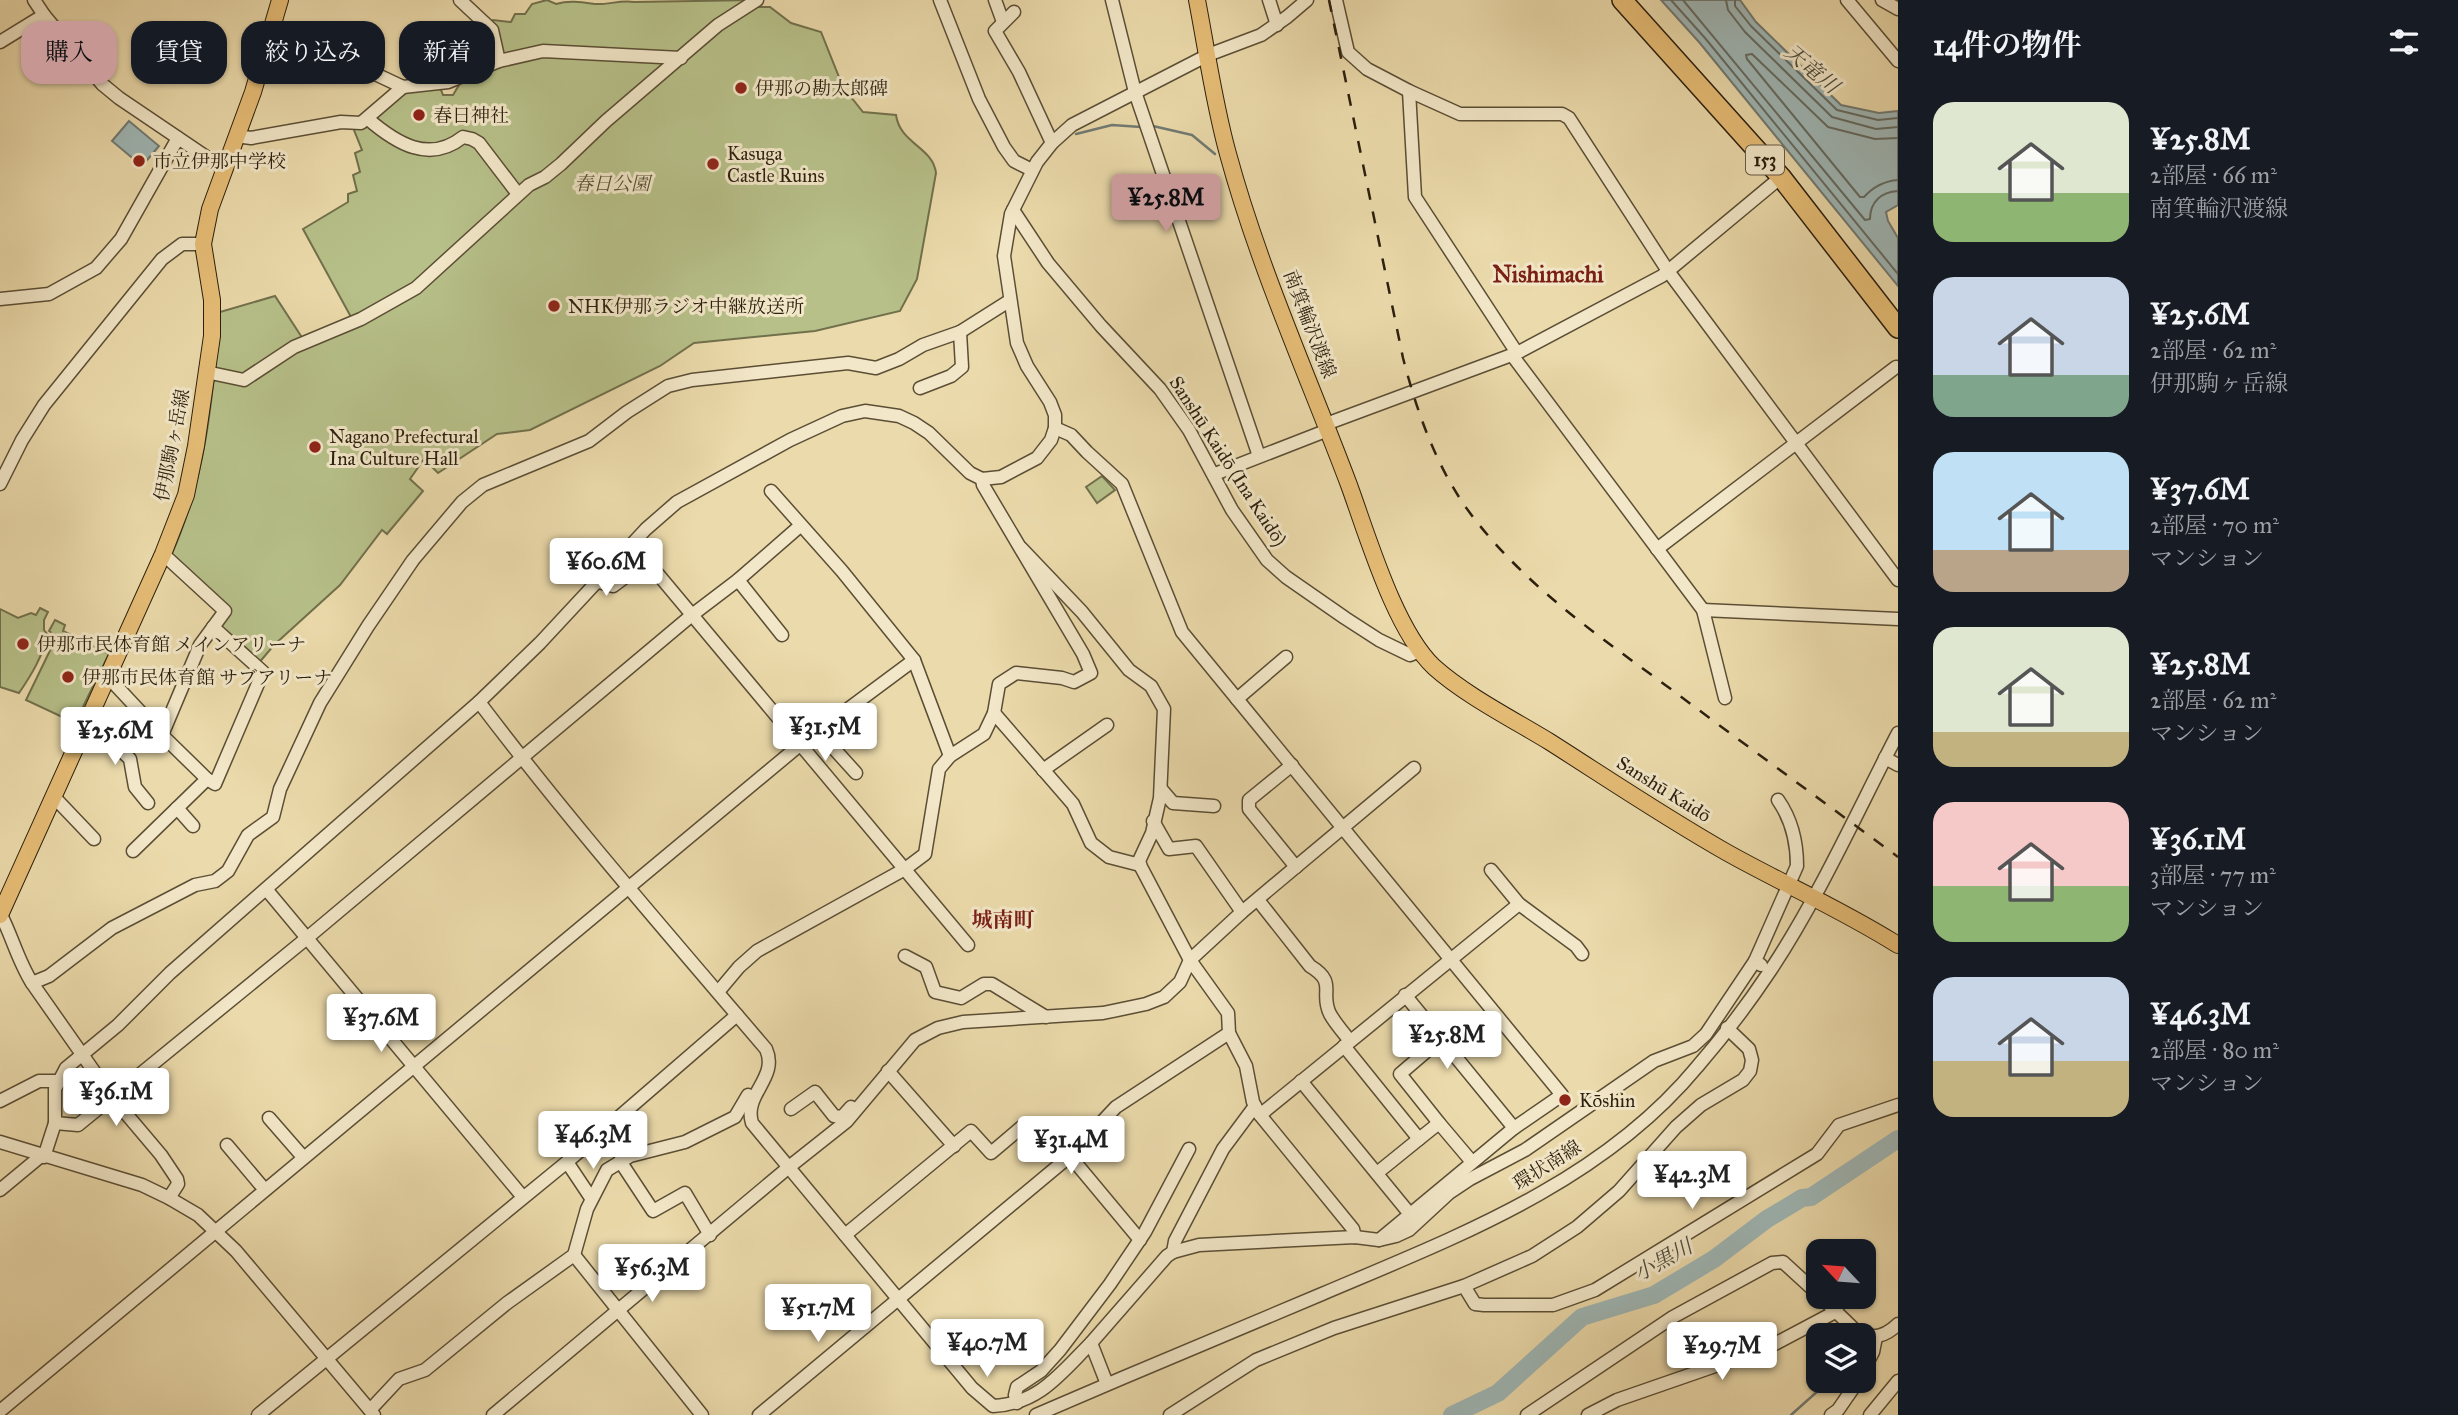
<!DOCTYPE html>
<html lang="ja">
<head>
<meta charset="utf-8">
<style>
  body { margin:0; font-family:"IM FELL Great Primer","Noto Serif JP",serif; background:#20242c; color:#f1f3f6; height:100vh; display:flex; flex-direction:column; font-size:26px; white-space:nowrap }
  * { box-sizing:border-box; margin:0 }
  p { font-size:23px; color:#9ea1a6 }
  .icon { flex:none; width:38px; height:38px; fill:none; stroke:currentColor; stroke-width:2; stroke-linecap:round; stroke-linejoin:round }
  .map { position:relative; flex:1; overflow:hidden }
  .details { display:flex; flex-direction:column; background:#171b24; width:560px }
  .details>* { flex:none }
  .guide { position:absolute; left:21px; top:21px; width:665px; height:63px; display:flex; gap:14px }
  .needle { width:46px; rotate:296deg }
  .tools { position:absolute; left:1806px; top:1239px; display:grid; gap:14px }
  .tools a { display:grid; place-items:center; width:70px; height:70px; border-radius:14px; background:#171b24; box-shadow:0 2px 5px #0004; font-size:35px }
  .price { position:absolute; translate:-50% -60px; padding:0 16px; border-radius:7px; background:#fff; color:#222; font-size:23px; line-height:46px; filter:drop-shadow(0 2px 4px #0008) }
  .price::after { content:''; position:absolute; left:50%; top:42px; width:21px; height:16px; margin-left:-10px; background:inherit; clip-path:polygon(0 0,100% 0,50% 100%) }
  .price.active { background:#c59692; color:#111 }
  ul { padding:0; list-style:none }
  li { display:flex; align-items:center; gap:21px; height:175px; padding:0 35px }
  li span { display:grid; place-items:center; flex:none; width:196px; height:140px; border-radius:21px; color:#555 }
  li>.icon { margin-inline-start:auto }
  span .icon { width:84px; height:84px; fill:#fffc; stroke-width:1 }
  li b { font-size:30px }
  h2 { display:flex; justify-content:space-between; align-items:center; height:84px; padding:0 35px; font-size:30px }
  .pill { padding:0 24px; border-radius:21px; background:#171b24; box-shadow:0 2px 5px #0004; font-size:24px; line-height:63px }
  .pill.active { background:#c59692; color:#111 }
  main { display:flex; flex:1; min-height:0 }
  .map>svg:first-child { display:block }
  .green { fill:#b7c089; stroke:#71704c; stroke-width:2 }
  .water { fill:#9fb7b6; stroke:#717a73; stroke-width:2 }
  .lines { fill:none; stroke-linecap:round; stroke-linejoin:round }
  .shore { stroke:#656b62; stroke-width:2 }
  .stream { stroke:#717a73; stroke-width:2.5 }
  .river { stroke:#9fb7b6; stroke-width:18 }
  .minor-casing { stroke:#5b4e35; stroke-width:15 }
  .major-casing { stroke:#2b1f0e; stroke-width:18 }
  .highway-casing { stroke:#2b1f0e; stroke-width:22 }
  .minor { stroke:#f2e7c8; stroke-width:12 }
  .major { stroke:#e6bd76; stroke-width:16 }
  .highway { stroke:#e6bd76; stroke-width:19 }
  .rail { stroke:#2b1f0e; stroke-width:2.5; stroke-dasharray:12 12; stroke-linecap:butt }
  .poi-dot { fill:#8f2418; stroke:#f2e7c8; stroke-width:2.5 }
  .labels { text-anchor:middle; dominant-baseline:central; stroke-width:6; stroke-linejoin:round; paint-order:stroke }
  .shield { fill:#f2e7c8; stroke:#675b46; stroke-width:2 }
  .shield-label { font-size:18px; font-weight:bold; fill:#2b1f0e }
  .poi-label { font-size:19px; fill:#2b1f0e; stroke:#f2e7c8; text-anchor:start }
  .park-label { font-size:19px; font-style:italic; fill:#554f33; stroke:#f2e7c8 }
  .street-label { font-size:19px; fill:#2b1f0e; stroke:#f2e7c8 }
  .water-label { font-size:21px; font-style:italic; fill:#4e4d40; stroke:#f2e7c8 }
  .neighbourhood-label { font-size:21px; font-weight:bold; fill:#7a1f14; stroke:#f2e7c8 }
  .quarter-label { font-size:23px; font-weight:bold; fill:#7a1f14; stroke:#f2e7c8 }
</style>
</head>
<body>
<main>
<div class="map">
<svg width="1898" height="1415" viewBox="0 0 1898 1415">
  <rect width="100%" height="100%" fill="#ebdaab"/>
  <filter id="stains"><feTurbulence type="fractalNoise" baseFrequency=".00286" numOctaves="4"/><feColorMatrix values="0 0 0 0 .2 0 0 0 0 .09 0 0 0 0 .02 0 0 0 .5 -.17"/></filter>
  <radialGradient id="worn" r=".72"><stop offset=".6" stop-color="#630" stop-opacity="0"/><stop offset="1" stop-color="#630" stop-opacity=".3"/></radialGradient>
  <g class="green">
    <path d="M 547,0 L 556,4 C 569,0 581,2 595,4 C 608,5 619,0 634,2 L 755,0 L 758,7 L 770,7 L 791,23 L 821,32 L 843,87 L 863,112 L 896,115 C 900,144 933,147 936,173 L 917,279 L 900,311 L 815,331 L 694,343 L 660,366 L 530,430 L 497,434 L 438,473 L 424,459 L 410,479 L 423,491 L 387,534 L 382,530 L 340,585 L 274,645 L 258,664 L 216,627 L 228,611 L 170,558 C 206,480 213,396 220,312 L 275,296 L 303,339 L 351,317 L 303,229 L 348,202 L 348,194 L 357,191 L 353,175 L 360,172 L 355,153 L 362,150 L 354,130 L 355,119 L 428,81 L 441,90 L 443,95 L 453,95 L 462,80 L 455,72 C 468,61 478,62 486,47 L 482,34 L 493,20 L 511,22 L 515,14 L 525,14 L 532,4 Z"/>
    <path d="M 1102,476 L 1115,490 L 1097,503 L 1086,487 Z"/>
    <path d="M 40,608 L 48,612 L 44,620 L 44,630 L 48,635 C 42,657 32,674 19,693 L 0,687 L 0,609 L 18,618 L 31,613 L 36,615 Z"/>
    <path d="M 55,620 L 65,625 L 63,631 L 109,654 L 75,723 L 26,700 L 57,636 L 49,631 Z"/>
  </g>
  <g class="water">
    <path d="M 1661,0 L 1740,0 L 1756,22 L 1841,105 L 1879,113 L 1898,111 L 1898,205 L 1886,212 L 1888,221 L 1898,238 L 1898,286 L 1699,42 Z"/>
    <path d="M 129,121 L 159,146 L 142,166 L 112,141 Z"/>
  </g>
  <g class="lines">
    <g class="shore">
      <path d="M 1671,0 L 1705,38 L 1898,274"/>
      <path d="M 1683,0 L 1865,220 L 1870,219 C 1870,202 1881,192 1898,191"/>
      <path d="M 1726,0 L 1728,10 L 1745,32 L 1832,117 L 1876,129 L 1898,127"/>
      <path d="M 1735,0 L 1735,6 L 1751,26 L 1837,110 L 1878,120 L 1898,118"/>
      <path d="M 1898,138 L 1875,139 L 1828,127 L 1752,54 L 1746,55 L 1747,59 L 1860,197 L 1864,197 C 1873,187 1885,181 1898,180"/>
    </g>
    <g class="stream">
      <path d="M 1153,126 L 1192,135 L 1215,154"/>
      <path d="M 1076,134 L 1112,125 L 1141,127"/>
      <path d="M 1791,1415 L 1829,1381"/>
    </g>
    <path class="river" d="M 1452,1415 L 1498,1393 L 1582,1317 L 1654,1295 L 1714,1259 L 1767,1219 L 1802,1198 L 1811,1197 L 1898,1139"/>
    <defs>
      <g id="minor">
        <path d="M 34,0 L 44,15 L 102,84 L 119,98 L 224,169"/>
        <path d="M 460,0 L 492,30 L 499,61"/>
        <path d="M 940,0 L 979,99 L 1004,147 L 1014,161 L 1032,170"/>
        <path d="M 995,0 L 1003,22"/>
        <path d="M 1112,0 L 1135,92 L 1259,456"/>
        <path d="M 1269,0 L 1277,25"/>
        <path d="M 1336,0 L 1348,52 L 1367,69 L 1409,91 L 1460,114 L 1562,114 L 1569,118 L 1668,271 L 1898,580"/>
        <path d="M 1847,0 L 1898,61"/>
        <path d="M 1882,0 L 1898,9"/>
        <path d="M 1014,12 L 995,31 L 1019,72 L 1052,143"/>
        <path d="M 273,26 L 403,87 L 448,82 L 499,61 L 543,51 L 681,58"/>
        <path d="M 0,42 L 44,15"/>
        <path d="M 1409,91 L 1415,197 L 1517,353"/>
        <path d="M 368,119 C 396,143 429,164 463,137 L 472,139 L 479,143 L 518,194"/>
        <path d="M 236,136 L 251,138 L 341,122 L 361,123 L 403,87"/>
        <path d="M 1013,210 L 1048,263 L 1101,326 L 1160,389 L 1189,430 L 1232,510 L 1267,560 L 1286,577 L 1345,618 L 1379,640 L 1410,655 L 1420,651"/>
        <path d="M 0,299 L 49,294 L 96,268 L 121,239 L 178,138"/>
        <path d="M 1512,355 L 1703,610 L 1725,698"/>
        <path d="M 206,372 L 244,380 L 294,347 L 361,319 L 416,288 L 529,185 L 545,177 L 561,164 L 606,121 L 718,25 L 757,0"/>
        <path d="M 920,388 L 951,376 L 962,367 L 960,332"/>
        <path d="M 1326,424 L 1517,353 L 1662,276 L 1781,177"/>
        <path d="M 1055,428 L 1071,435 L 1087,452 L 1122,484 L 1182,632 L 1562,1095 L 1514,1128 L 1379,1240"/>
        <path d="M 1215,474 L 1328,430"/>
        <path d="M 0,484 L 22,440 L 44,405 L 162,259 L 182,244 L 203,244"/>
        <path d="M 771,491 L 842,571 L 914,660 L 950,756"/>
        <path d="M 1021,548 L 1082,612 L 1129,670 L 1151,686 L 1164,709 L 1160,798 L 1152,833 L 1139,861 L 1141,867 L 1190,960 L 1228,1013 L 1229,1033 L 1246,1066 L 1253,1102 L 1260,1115 L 1353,1229 L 1355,1237"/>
        <path d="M 1657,549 L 1896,367"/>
        <path d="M 738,580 L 782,635"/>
        <path d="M 599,582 L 613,586 C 630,574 636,565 657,573 L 968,945"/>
        <path d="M 1703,610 L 1898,619"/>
        <path d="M 107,676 L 162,735 L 207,779 L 133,851"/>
        <path d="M 1237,699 L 1286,657"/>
        <path d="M 479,702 C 570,822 669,935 766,1049 C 779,1078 743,1094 752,1123 L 972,1388 L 993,1406 C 1039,1404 1061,1373 1091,1343"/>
        <path d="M 994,713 L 1073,804 L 1091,843 L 1109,857 L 1140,865"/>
        <path d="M 89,720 L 130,759 L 135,787 L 148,803"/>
        <path d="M 818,731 L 856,773"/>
        <path d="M 162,735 L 200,645 L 225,611 L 163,554"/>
        <path d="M 1885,758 L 1898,765"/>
        <path d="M 1292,765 L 1249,800 L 1249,809 L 1296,867"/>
        <path d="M 1043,770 L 1107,725"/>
        <path d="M 207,779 L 215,784 L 263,672 L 213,627"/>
        <path d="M 1161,789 L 1173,803 L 1214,806"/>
        <path d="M 54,797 L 94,839"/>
        <path d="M 177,808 L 193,826"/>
        <path d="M 1153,821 L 1169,849 L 1196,846 L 1242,912"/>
        <path d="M 1491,870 L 1519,904"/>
        <path d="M 266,889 L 522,1196"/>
        <path d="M 1258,900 L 1310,966 C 1338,983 1319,992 1330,1014 C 1335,1023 1343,1032 1350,1041"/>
        <path d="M 0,913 C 12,936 18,961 32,983 L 112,1097 L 161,1155 L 177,1179 L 178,1184 L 169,1198"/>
        <path d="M 905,956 L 926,967 L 935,992 L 961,998 L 984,984 L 992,984 L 1046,1017"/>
        <path d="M 1761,965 L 1755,961 L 1797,866 C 1797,842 1792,820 1778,800"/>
        <path d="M 32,983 L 49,976 L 112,928 L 195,885 L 215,881 L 228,871 L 248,835 L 273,817 L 280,789 L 320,703 L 368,626 L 413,560 L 462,502 L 483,485 L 589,441 L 627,412 L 668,386 L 692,380 L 848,363 L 876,368 L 899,359 L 923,345 L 960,332 L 1009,301"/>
        <path d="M 718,992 L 739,967 L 757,951 L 905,869 L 925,854 L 939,769 L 950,756 L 984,734 L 994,713 L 999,684 L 1016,673 L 1062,678 L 1074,682 L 1091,673 L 1083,654 L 983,485 L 982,479"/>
        <path d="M 1405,995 L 1514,1128"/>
        <path d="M 1344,1046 L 1419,1139 L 1439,1123 L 1472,1162"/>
        <path d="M 888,1071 L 954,1146"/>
        <path d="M 1301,1081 L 1409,1213"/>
        <path d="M 0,1101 L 39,1081 L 57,1081"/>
        <path d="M 791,1109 L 815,1092 L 834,1116 L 842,1117 L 851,1107"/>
        <path d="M 1260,1115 L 1519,904 L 1576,946 L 1582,954"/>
        <path d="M 269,1118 L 303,1157"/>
        <path d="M 55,1123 L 78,1125 L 307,938 L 692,615 L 738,580 L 800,526"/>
        <path d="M 1439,1123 L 1400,1074 L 1442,1038"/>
        <path d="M 0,1142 L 142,1185 L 169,1198 L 198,1215 L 236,1251 L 374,1415"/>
        <path d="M 227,1145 L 265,1190"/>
        <path d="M 44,1157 L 55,1123 L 55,1089 L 66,1068 L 118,1025 L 170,973 L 479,702 L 540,643 L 646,529 L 677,502 L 790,440 L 842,416 L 865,411 L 899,416 L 914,423 L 929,433 L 970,473 L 982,479 L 1001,477 L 1037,458 L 1051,440 L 1055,428 L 1055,415 L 1050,402 L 1027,366 L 1017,343 L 1004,256 L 1011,214 L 1037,162 L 1052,143 L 1072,125 L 1208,55 L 1261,35 L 1287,17 L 1307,0"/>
        <path d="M 620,1161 L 653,1211 L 685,1193 L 710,1235"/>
        <path d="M 567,1162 L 591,1198"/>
        <path d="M 1377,1173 L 1419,1139"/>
        <path d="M 0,1190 L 41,1156"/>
        <path d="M 845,1235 L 971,1131 L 991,1153 L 1024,1125 L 1070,1156 L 1140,1240"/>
        <path d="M 1173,1252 L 1175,1241 L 1223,1149 L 1255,1106"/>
        <path d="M 574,1255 L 702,1415"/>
        <path d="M 1464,1286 L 1475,1304 L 1484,1305 L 1553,1305 L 1595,1290 L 1817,1154 L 1839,1125 L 1898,1105"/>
        <path d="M 1821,1297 L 1858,1333 L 1863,1335"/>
        <path d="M 1864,1335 C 1877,1339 1889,1333 1898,1324"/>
        <path d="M 1864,1369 L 1873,1352 L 1876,1337"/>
        <path d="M 1107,1384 L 1091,1343 L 1167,1256 L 1173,1252 L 1199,1245 L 1355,1237 L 1379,1240 L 1396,1236 L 1409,1230 L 1449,1193 L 1470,1179 L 1525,1150 L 1654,1061 L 1693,1046 L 1706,1034 L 1755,961"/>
        <path d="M 1017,1403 L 1015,1395 L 1017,1387 L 1041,1371 L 1060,1350 L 1110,1284 L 1145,1232 L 1189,1149"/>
        <path d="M 370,1410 L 399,1379 L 425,1370 L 507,1303 L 574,1255 L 587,1209 L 607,1170 L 630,1156 L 685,1142 L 735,1117 L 748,1095"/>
        <path d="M 0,1411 L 801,744 L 914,660"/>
        <path d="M 258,1415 L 567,1162 L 737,1015"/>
        <path d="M 493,1415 L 789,1167 L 847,1121 L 915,1040 L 938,1028 L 963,1022 L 1103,1013 L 1146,1004 L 1164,997 L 1180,982 L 1190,960 L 1242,912 L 1414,768"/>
        <path d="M 759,1415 L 1070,1156 L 1116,1107 L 1229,1033"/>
        <path d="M 1036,1415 C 1131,1374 1226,1334 1322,1294 C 1456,1237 1601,1183 1697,1067 C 1723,1037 1748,1004 1770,971 C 1818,899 1858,810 1898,733"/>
        <path d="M 1170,1415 L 1256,1360 L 1334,1328 L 1464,1286 L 1532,1256 L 1577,1227 L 1619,1191 L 1676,1127 L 1701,1105 L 1743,1080 L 1750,1071 L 1752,1060 L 1749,1049 L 1727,1028"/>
        <path d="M 1527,1415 L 1673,1317 L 1772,1263 L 1783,1262 L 1818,1294"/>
        <path d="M 1588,1415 L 1617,1400 L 1767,1348 L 1837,1311"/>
        <path d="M 1831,1415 L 1838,1410 L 1858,1381"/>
        <path d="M 1870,1415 L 1898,1381"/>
      </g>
      <g id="major">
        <path d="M 1197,0 C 1207,52 1214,104 1228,154 C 1259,268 1308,376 1349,485 C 1368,537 1395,630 1434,667 C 1465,695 1514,720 1550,742 C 1608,779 1666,818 1726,852 C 1783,884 1843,910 1898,945"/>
        <path d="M 0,915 L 163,554 L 186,495 L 196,446 L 212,336 L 212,300 L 203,244 L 210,209 L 253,92 L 280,0"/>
      </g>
      <path id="highway" d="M 1622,0 L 1781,177 L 1898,328"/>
    </defs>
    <use href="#minor" class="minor-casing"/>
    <use href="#major" class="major-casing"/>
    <use href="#highway" class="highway-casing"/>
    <use href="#minor" class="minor"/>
    <use href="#major" class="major"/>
    <use href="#highway" class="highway"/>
    <path class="rail" d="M 1329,0 L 1403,358 C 1417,412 1436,467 1470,513 C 1524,585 1596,634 1668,687 C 1744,744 1821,800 1898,857"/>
  </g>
  <g class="poi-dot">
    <circle cx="741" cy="88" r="7"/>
    <circle cx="419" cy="115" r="7"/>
    <circle cx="139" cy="161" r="7"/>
    <circle cx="713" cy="164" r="7"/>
    <circle cx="554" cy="306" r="7"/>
    <circle cx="315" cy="447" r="7"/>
    <circle cx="23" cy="644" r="7"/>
    <circle cx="68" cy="677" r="7"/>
    <circle cx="1565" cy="1100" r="7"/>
  </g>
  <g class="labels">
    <rect class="shield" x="1746" y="145.5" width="38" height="29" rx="5"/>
    <g class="shield-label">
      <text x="1765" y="160">153</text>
    </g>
    <g class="poi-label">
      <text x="755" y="88">伊那の勘太郎碑</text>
      <text x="433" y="115">春日神社</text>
      <text x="727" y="153">Kasuga<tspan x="727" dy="22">Castle Ruins</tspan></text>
      <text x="153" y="161">市立伊那中学校</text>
      <text x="568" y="306">NHK伊那ラジオ中継放送所</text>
      <text x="329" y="436">Nagano Prefectural<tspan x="329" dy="22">Ina Culture Hall</tspan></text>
      <text x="37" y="644">伊那市民体育館 メインアリーナ</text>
      <text x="82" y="677">伊那市民体育館 サブアリーナ</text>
      <text x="1579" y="1100">Kōshin</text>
    </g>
    <g class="park-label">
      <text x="612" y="183">春日公園</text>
    </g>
    <g class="street-label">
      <text transform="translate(1310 324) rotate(69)">南箕輪沢渡線</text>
      <text transform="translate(172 445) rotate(-79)">伊那駒ヶ岳線</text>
      <text transform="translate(1228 461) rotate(57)">Sanshū Kaidō (Ina Kaidō)</text>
      <text transform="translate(1664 789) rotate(32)">Sanshū Kaidō</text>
      <text transform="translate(1547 1165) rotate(-32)">環状南線</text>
    </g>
    <g class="water-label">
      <text transform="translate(1812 69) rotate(40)">天竜川</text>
      <text transform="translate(1663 1260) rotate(-29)">小黒川</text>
    </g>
    <g class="neighbourhood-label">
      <text x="1003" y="920">城南町</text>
    </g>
    <g class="quarter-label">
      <text x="1548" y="274">Nishimachi</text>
    </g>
  </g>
  <rect width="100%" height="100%" filter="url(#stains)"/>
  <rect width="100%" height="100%" fill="url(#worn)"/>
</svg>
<div class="tools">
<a><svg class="needle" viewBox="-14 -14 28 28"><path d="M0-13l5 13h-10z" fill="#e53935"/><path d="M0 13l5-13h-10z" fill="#9ea1a6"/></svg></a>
<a><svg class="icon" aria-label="layers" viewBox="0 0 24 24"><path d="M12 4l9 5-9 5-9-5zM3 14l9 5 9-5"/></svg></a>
</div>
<b class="price active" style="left:1166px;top:234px">¥25.8M</b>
<b class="price" style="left:606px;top:598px">¥60.6M</b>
<b class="price" style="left:825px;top:763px">¥31.5M</b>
<b class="price" style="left:115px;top:767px">¥25.6M</b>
<b class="price" style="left:381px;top:1054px">¥37.6M</b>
<b class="price" style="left:1447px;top:1071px">¥25.8M</b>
<b class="price" style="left:116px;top:1128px">¥36.1M</b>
<b class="price" style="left:593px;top:1171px">¥46.3M</b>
<b class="price" style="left:1071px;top:1176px">¥31.4M</b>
<b class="price" style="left:1692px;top:1211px">¥42.3M</b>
<b class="price" style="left:652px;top:1304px">¥56.3M</b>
<b class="price" style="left:818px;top:1344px">¥51.7M</b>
<b class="price" style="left:987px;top:1379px">¥40.7M</b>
<b class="price" style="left:1722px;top:1382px">¥29.7M</b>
<div class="guide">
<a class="pill active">購入</a>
<a class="pill">賃貸</a>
<a class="pill">絞り込み</a>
<a class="pill">新着</a>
</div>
</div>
<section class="details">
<h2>14件の物件<svg class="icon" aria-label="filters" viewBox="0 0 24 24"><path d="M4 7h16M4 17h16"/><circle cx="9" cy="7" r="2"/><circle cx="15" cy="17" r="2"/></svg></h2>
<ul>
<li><span style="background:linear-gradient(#dfe7d0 65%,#8fb573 0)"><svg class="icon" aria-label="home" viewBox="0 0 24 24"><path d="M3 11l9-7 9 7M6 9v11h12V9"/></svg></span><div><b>¥25.8M</b><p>2部屋 · 66 m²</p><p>南箕輪沢渡線</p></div></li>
<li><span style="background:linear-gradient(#c9d6e8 70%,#7fa58c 0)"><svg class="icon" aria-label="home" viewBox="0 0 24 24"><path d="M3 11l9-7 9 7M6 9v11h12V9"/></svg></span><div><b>¥25.6M</b><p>2部屋 · 62 m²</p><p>伊那駒ヶ岳線</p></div></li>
<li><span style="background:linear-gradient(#bfe0f5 70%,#b9a48a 0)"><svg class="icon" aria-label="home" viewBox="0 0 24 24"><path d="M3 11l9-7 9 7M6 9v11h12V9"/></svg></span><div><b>¥37.6M</b><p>2部屋 · 70 m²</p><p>マンション</p></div></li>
<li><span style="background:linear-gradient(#dfe7d0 75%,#c2b280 0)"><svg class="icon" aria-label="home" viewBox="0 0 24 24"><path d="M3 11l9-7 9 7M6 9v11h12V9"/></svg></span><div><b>¥25.8M</b><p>2部屋 · 62 m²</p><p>マンション</p></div></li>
<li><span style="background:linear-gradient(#f6c9c9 60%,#8fb573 0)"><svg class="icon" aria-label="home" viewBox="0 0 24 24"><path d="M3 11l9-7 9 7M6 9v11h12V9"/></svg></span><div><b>¥36.1M</b><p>3部屋 · 77 m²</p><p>マンション</p></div></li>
<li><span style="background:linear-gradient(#c9d6e8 60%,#c2b280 0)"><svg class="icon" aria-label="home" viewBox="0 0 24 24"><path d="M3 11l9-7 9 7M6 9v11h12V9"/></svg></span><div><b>¥46.3M</b><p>2部屋 · 80 m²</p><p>マンション</p></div></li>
</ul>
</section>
</main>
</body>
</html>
